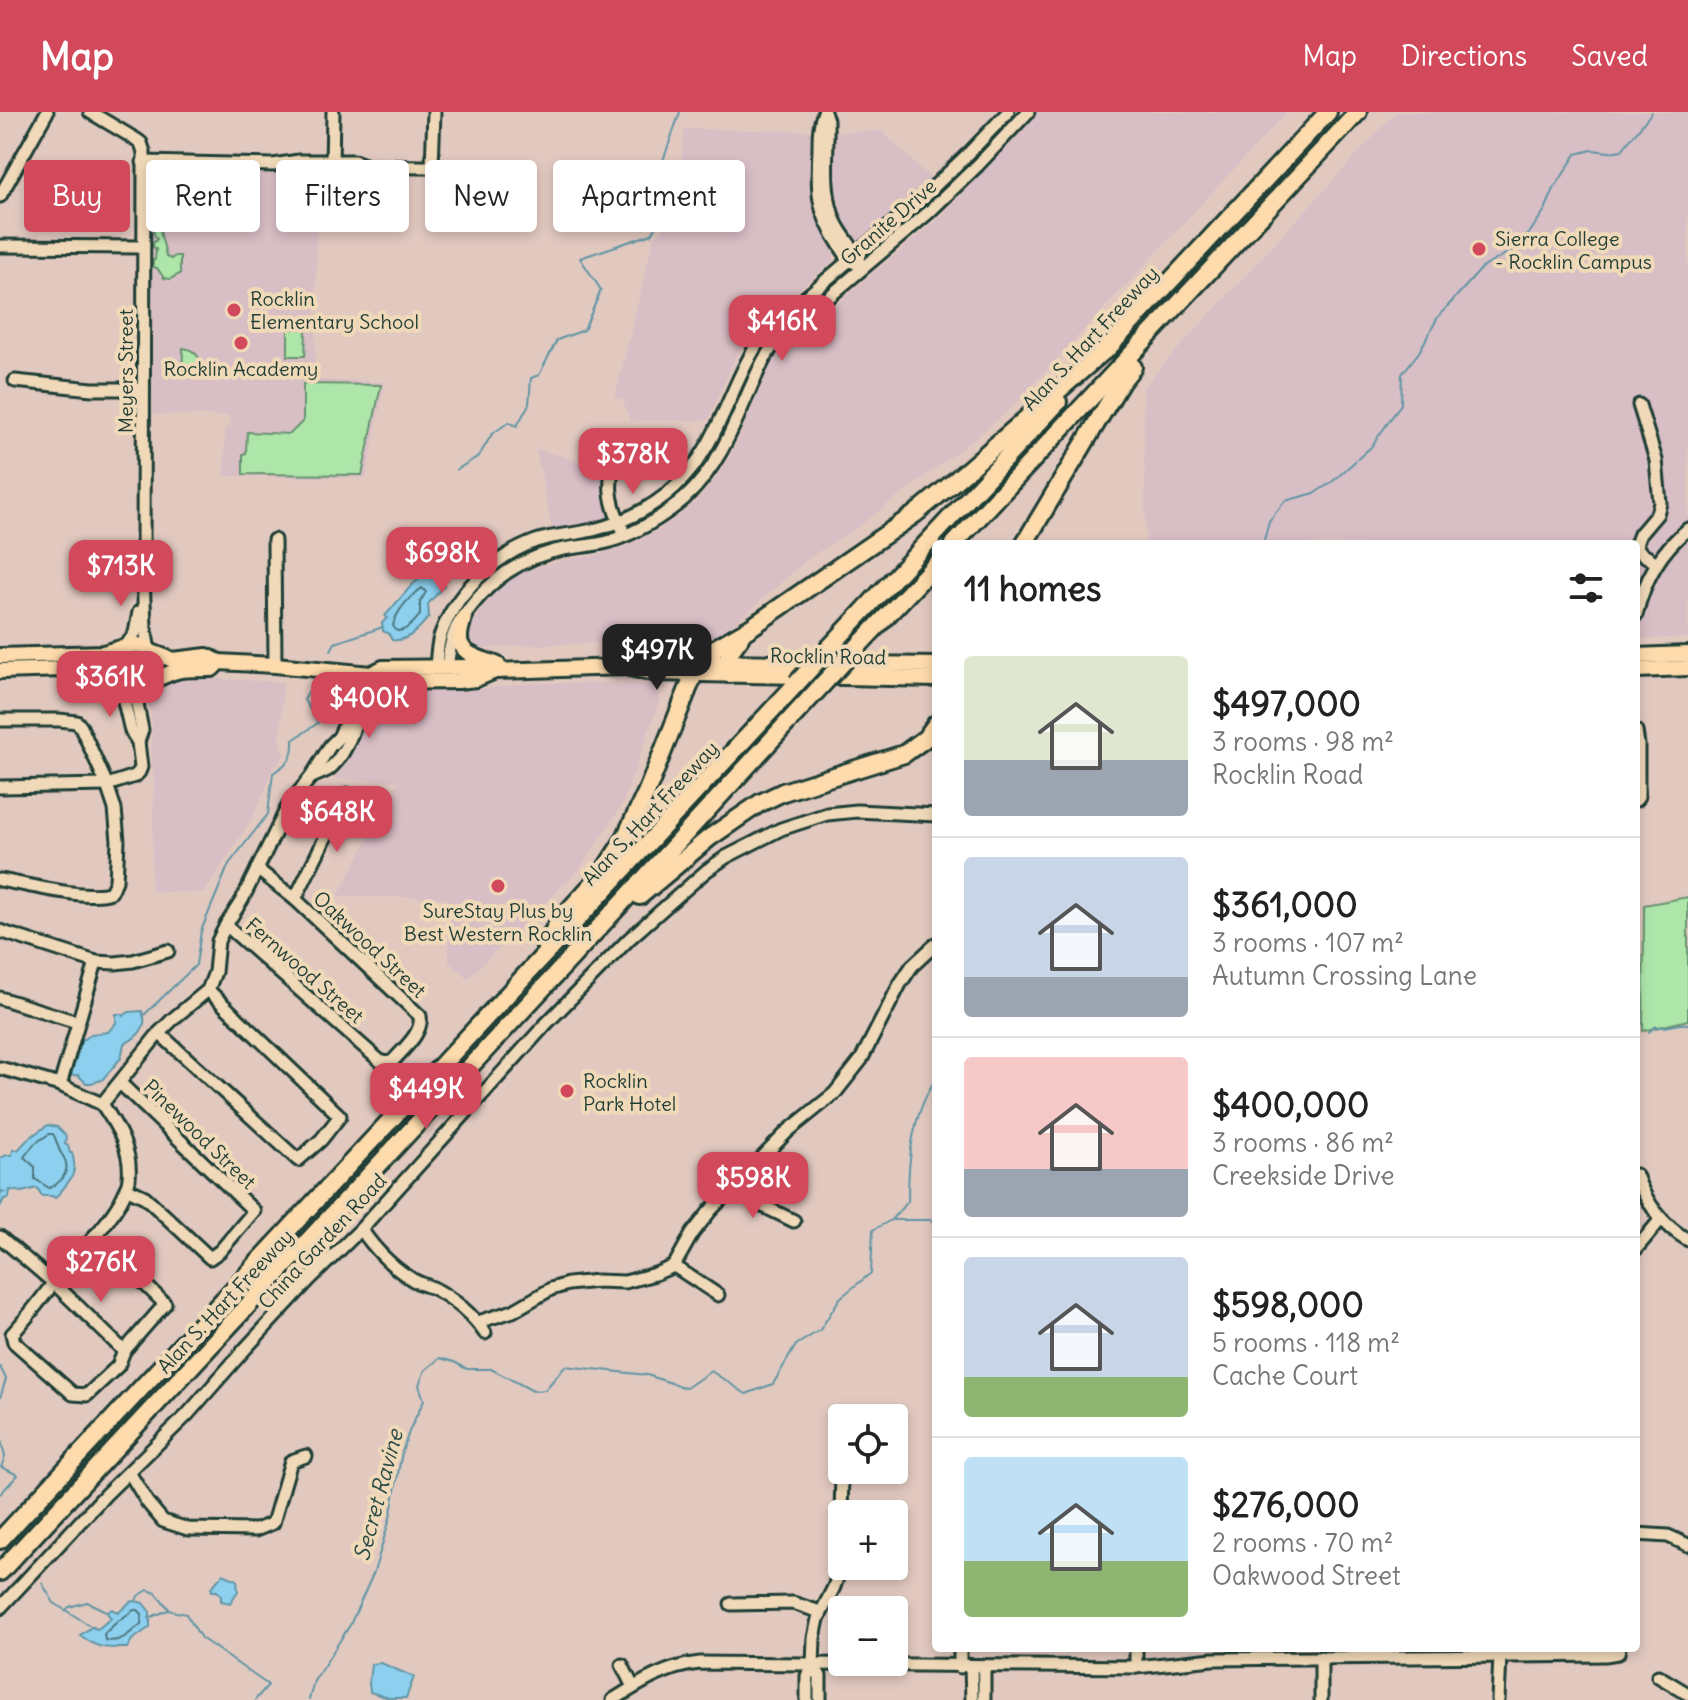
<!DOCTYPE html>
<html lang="en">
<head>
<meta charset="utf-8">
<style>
  body { margin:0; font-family:Delius,sans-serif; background:#f6f6f6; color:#222; height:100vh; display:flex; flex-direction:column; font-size:30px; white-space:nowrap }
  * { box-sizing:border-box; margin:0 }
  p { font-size:26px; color:#767676 }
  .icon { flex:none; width:44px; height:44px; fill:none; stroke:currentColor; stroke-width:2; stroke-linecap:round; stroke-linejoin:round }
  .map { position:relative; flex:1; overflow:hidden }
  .side { position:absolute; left:932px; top:428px; width:708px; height:1112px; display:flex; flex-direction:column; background:#fff; border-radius:8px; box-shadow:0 4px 12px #0003 }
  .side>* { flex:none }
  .hud { position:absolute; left:24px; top:48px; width:760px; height:72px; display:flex; gap:16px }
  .tools { position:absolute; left:828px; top:1292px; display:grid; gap:16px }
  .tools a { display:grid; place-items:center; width:80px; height:80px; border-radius:8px; background:#fff; box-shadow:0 4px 12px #0003; font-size:40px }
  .price { position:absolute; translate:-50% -68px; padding:0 18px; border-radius:16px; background:#d1495b; color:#fff; font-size:26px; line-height:52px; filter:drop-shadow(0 2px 4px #0008) }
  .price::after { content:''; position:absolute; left:50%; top:48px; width:24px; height:18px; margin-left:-12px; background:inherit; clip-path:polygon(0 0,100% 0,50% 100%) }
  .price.active { background:#222; color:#fff }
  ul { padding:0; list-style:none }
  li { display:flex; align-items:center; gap:24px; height:200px; padding:0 32px }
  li+li { border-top:2px solid #e0e0e0 }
  li span { display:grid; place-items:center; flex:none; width:224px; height:160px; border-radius:8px; color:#555 }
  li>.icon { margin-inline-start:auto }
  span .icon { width:96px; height:96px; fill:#fffc; stroke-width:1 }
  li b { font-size:34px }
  h2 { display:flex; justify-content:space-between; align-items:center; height:96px; padding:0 32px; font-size:34px }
  .chip { padding:0 28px; border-radius:8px; background:#fff; box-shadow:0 4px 12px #0003; font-size:28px; line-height:72px }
  .chip.active { background:#d1495b; color:#fff }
  header { display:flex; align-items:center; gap:48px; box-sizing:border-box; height:112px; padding:0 40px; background:#d1495b; color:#fff }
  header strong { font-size:38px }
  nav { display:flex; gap:44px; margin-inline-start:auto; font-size:28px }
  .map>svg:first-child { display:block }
  .built { fill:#d8bec5 }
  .green { fill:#aee6aa; stroke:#66926f; stroke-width:2 }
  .water { fill:#8dcfee; stroke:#6195a4; stroke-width:2 }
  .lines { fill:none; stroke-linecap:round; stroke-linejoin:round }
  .shore { stroke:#4b777e; stroke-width:2 }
  .stream { stroke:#6195a4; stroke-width:2 }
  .minor-casing { stroke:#1f3d34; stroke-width:17 }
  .major-casing { stroke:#1f3d34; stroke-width:20 }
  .highway-casing { stroke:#1f3d34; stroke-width:22 }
  .minor { stroke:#f0d9b8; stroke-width:11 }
  .major { stroke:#fedbac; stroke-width:14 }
  .highway { stroke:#fedbac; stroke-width:16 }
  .highway-bridge-casing { stroke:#1f3d34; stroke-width:22; stroke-linecap:butt }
  .highway-bridge { stroke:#fedbac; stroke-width:16 }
  .poi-dot { fill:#d1495b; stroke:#f0d9b8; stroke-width:3 }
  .labels { text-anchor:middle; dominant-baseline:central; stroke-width:8; stroke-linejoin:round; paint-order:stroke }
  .street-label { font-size:20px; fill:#1f3d34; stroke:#f0d9b8 }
  .poi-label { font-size:20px; fill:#1f3d34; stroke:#f0d9b8; text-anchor:start }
  .water-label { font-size:22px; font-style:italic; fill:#2a4c47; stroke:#f0d9b8 }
</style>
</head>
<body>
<header>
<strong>Map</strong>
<nav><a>Map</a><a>Directions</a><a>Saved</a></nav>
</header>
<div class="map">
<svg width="1688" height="1588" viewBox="0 0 1688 1588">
  <rect width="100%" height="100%" fill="#e2c9c0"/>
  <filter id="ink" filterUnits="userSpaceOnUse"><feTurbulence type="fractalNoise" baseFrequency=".0125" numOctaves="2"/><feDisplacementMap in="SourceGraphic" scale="16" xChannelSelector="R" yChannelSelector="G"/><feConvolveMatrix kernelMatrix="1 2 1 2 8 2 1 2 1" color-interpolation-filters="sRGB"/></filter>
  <g filter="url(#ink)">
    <g class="built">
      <path d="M 1032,0 L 1287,0 L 1014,293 L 970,330 L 855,417 L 810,445 L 720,524 L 705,534 L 590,531 L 531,533 L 474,537 L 467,532 L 466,524 L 471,509 L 488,488 L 510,466 L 532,457 L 568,447 L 592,444 L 620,437 L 658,419 L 696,390 L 717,365 L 737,331 L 771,251 L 783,237 L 943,103 Z"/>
      <path d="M 1396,0 L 1688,0 L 1688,526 L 1636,527 L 1636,432 L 1146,432 L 1143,275 Z"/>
      <path d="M 685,17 L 813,19 L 813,92 L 817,107 L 824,123 L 833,138 L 834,144 L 832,150 L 776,195 L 754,217 L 736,244 L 708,308 L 630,309 L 623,288 L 615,285 L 654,125 L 662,119 L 679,68 Z"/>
      <path d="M 882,19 L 935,71 L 851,142 L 834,119 L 822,20 Z"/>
      <path d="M 152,62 L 317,62 L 315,268 L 385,270 L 366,366 L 225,364 L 225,317 L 230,314 L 230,304 L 153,302 Z"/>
      <path d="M 536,337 L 606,357 L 604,376 L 612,409 L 553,420 Z"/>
      <path d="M 218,567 L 283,570 L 280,628 L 284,644 L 270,661 L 267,673 L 253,705 L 204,781 L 151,779 L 154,669 L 151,647 L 152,613 L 149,594 L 150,588 L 155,578 L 168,570 L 179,568 Z"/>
      <path d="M 536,571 L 659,572 L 660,587 L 622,693 L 579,758 L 468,866 L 449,850 L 449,786 L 338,784 L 399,669 L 334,667 L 384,579 L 457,579 Z"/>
    </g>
    <g class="green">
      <path d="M 153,109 L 160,109 C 158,123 165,132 166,145 L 171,147 L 175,144 L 180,144 L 180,162 L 170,167 L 164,166 L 157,156 L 153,155 L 153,148 L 155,148 L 156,137 L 153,135 L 153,131 L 157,127 L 154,122 Z"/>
      <path d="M 288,217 L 306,217 L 305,244 L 288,244 Z"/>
      <path d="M 183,236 C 198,237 202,252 208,264 L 182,264 Z"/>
      <path d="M 303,272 L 381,273 L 362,363 L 243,362 L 243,342 L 246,341 L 247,320 L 290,322 L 303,309 Z"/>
      <path d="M 1688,785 L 1688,908 L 1643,919 L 1644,793 Z"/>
    </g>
    <g class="water">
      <path d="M 429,458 L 446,458 L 443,465 L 444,474 L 428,492 L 429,505 C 419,516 409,530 392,528 L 389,522 L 383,519 L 382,511 L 387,506 L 385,504 L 411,474 Z"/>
      <path d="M 142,899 C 150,914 137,926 124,932 L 121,946 L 102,968 L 91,971 L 86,971 L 78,963 L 68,964 L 77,927 L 85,927 L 91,922 L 108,920 L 116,911 L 116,902 L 122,902 L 123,904 L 129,900 Z"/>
      <path d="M 48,1013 L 57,1015 L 66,1024 L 65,1032 L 68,1034 L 70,1041 L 72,1041 C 79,1062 69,1070 55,1086 L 52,1084 L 42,1084 L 37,1076 L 22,1080 L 10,1078 L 9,1086 L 4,1087 L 0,1095 L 0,1081 L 4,1080 L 2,1079 L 0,1080 L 0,1046 L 7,1043 L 12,1043 L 13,1038 L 18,1038 L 29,1026 Z"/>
      <path d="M 223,1462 L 237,1468 L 238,1479 L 230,1491 L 221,1489 L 221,1483 L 217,1479 L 212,1479 L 211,1476 Z"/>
      <path d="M 135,1489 L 143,1491 L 150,1500 L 150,1515 L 132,1528 L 127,1536 C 106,1536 97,1537 80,1523 L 93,1514 L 96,1517 L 99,1516 L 111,1506 L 107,1501 L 112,1497 L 118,1501 L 130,1490 Z"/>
      <path d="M 381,1551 L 414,1565 L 406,1586 L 389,1586 L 370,1580 L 369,1570 L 371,1552 Z"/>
    </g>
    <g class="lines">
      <g class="shore">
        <path d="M 422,476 L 426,480 L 420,490 L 420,503 C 414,510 407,519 397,519 L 393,514 C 396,499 410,484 422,476 Z"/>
        <path d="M 49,1022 L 53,1022 C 56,1026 56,1030 58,1034 C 59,1040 65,1045 66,1051 C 69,1062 58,1073 49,1076 L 35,1067 L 35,1055 L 24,1045 L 34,1032 Z"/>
        <path d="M 134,1498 L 138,1498 L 142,1502 L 141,1512 C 129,1521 121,1532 105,1528 L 104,1522 L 118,1509 Z"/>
      </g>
      <g class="stream">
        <path d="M 456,358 L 479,344 L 492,322 L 509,310 L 517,314 L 529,292 L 531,266 L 539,263 L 557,228 L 584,218 L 601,178 L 580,146 L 652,122 L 666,100 L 658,63 L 680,0"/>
        <path d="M 1263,432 L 1269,409 L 1285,389 L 1315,381 L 1332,370 L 1371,335 L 1401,292 L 1402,262 L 1419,240 L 1438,205 L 1482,156 L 1521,133 L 1545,98 L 1554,77 L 1576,42 L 1592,38 L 1609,40 L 1622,38 L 1652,0"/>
        <path d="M 444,460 L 448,450"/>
        <path d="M 331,538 L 335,531 L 383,515"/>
        <path d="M 143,904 L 196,853 L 201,819 L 229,752 L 268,702 L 273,661 C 288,651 294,647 293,628 L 318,611 L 304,588 L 309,579"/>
        <path d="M 1649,920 L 1656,914 C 1667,918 1675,910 1688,912"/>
        <path d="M 893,1108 L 931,1108 L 936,1115"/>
        <path d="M 0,1255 L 6,1267 L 0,1286"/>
        <path d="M 0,1324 L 5,1345 L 1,1355 L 18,1363 L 0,1382"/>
        <path d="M 42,1471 L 54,1491 L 94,1516"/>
        <path d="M 136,1489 L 138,1484 L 148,1478 L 156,1481 L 169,1497"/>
        <path d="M 66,1498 L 69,1495 L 87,1490 L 108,1500"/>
        <path d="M 149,1506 L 168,1498 L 186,1502 L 201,1526 L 268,1573 L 255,1588"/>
        <path d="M 309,1588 L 314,1569 L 350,1513 L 374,1460 L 390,1406 L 402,1340 L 410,1317 L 424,1288 L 419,1273 L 425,1258 L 440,1246 L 454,1250 L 467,1257 L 491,1257 L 533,1279 L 545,1278 L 565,1254 L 647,1263 L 686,1276 L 711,1259 L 746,1282 L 773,1272 L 796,1233 L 820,1218 L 840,1186 L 871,1161 L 873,1118 L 891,1108 L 908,1089 C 908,1046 912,1003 936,966"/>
      </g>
      <defs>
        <g id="minor">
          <path d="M 90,0 L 137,28 L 141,31 L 144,40 L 143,462 L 145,516 L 149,539"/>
          <path d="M 824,0 C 819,12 819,24 819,37 C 817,77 816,98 839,132 C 844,140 848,147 855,151"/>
          <path d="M 824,1 L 827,8 C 828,40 822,79 835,109 C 841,123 852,134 859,146"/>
          <path d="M 143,50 L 273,53 L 299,49 L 354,49 L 367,54 L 474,56"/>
          <path d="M 332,54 L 333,0"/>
          <path d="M 282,55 C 307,61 343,64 367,54"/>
          <path d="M 432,55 L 434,0"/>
          <path d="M 0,84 L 47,0"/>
          <path d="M 0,134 L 143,135"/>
          <path d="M 15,269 L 92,277 L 143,277"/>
          <path d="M 616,339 C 608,370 608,387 622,416"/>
          <path d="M 274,428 L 275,553"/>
          <path d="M 1636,432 L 1640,422 L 1657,402 L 1660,391 L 1656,348 L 1639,293"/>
          <path d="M 1636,434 L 1642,442 L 1657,451"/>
          <path d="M 1636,503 C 1644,469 1660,439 1688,417"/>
          <path d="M 125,535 L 135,521 L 139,500"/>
          <path d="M 436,555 C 437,545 437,535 440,525 C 454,482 494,444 536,429 C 551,424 567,423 583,420 C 617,414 650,398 675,375 C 721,333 730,268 766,219 L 917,91 L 969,41 L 1008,0"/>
          <path d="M 447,555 C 449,543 450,530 455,519 C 457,513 461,509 464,504 C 486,472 514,450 551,440 C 570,434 591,435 611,429 C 638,420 663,405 685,386 C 717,357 733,316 750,277 C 758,260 764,244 777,229 L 928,101 L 978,53 L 1028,0"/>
          <path d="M 119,568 L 131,619 L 138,630"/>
          <path d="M 0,608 L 59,608 L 77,610 L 81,615 L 107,673 L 115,697 L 118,729 L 116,769 L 111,780 C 90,789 25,772 0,768"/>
          <path d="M 1636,619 L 1638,633 L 1638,685 L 1636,688"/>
          <path d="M 312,665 C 317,662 325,660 329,657 C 348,641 361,604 358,580 C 357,574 354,568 351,562"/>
          <path d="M 0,675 L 107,673 L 135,664 L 139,660 L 141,655 L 138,630 L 142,618 L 137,592 L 145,571"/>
          <path d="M 295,787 L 347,682"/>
          <path d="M 226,813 L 380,949 L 387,951 L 393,949 C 404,936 423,921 420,904 L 295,787 L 257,757"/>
          <path d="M 0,819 L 96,850 L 115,851 L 133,849 L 168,839"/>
          <path d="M 0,886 L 77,910"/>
          <path d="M 159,921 L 298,1048 L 321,1028 L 340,1004 L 208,878"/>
          <path d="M 0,956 L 60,973 L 102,992"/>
          <path d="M 120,971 L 254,1099 L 220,1139 L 210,1146 L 145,1085 L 126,1076"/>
          <path d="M 60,973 L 96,850"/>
          <path d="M 102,992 L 159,921 L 174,906 L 208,878 L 215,860 L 218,829 L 226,813 L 242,788 L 289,692 L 311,665 L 330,634 L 339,625 L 345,612 L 346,581 L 351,561"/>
          <path d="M 1636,1063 C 1646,1091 1662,1113 1688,1128"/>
          <path d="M 737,1073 L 757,1091 L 794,1109"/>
          <path d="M 361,1117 C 374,1136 391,1154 410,1166 C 417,1171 425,1173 433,1176 C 453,1186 473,1203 485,1221"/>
          <path d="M 95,1123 L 165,1192 L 124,1239 L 118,1254 L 87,1283 L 73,1282 L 14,1230 L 12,1222 C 28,1205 41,1187 55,1169 C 76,1144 126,1097 129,1066 C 132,1038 117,1014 102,992"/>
          <path d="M 0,1125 L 54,1171 L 124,1239"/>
          <path d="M 1636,1137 L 1661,1107"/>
          <path d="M 674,1154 L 718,1183"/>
          <path d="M 478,1210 L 513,1199 L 551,1177 L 568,1172 L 597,1169 L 625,1170 L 655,1162 L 674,1154 L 692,1122 L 710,1099 L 788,1019 L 835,981 L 861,948 L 900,872 L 912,854 L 936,832"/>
          <path d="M 839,1305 L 842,1324"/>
          <path d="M 129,1360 L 147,1390 L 163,1409 L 188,1417 L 256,1418 L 273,1411 L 291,1349 L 306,1344"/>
          <path d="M 1636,1422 L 1668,1424 L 1688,1433"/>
          <path d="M 731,1492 L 793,1491 L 820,1500"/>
          <path d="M 0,1496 L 106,1382 L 187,1303 L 245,1237 L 309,1168 L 361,1117 L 545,913 L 629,827 L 706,759 L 726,745 L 781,717 L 827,702 L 857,699 L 936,703"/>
          <path d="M 1321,1545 L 1321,1588"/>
          <path d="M 622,1553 L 633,1575"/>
          <path d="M 813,1553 L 820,1564 L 820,1588"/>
          <path d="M 960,1555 L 960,1536"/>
          <path d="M 971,1555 L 972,1588"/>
          <path d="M 984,1555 L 984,1588"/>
          <path d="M 1136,1555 L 1136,1536"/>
          <path d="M 1658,1564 L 1688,1582"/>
          <path d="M 613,1588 C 640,1571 667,1554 700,1551 L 1136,1555 L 1213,1547 L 1605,1543 L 1618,1541 L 1619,1536"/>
          <path d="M 807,1588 L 807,1564 L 813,1553 L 814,1526 L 818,1507 L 834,1475 L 840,1457 L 842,1358"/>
          <path d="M 1498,1588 L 1500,1544"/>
        </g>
        <g id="major">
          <path d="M 464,505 C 463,511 460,518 460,524 C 458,544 485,547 498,553"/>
          <path d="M 149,539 L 173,548 L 207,544 L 219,550 L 275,553 L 371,562 L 384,570 L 458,569 L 476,567 L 495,559"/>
          <path d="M 0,544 L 103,541 L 124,535"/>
          <path d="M 1636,544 L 1688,542"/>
          <path d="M 629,556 L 653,561 L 936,567"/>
          <path d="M 1636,558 L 1688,556"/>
          <path d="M 0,559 L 97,556 L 119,568"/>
          <path d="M 371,562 L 383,556 L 475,555 L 495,559 L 624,555 L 653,549 L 936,553"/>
          <path d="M 145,571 C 152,565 156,559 155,550 C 146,511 90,549 123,571 C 140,582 163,560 181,558 C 191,557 202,557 212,557 L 219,550"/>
        </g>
        <g id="highway">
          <path d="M 1106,238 L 1328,0"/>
          <path d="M 954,432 L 1358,0"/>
          <path d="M 1024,432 L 1121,270 L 1133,255"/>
          <path d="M 862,530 L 936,452"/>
          <path d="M 830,535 L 1058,290"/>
          <path d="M 729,562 L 729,541 L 740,526"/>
          <path d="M 640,784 L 709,726 L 760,691 L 783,680 L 904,642 L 926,626 L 936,612"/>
          <path d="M 545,833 L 560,808 L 602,762 L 624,728 L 647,679 L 694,562 L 712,538 L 750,516 L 915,402 L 949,374 L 1112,232"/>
          <path d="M 0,1428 L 797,571"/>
          <path d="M 0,1460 L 571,846 L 822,573"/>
        </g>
      </defs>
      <use href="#minor" class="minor-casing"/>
      <use href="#major" class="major-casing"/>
      <use href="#highway" class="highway-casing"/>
      <use href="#minor" class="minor"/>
      <use href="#major" class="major"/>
      <use href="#highway" class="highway"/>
      <defs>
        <g id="highway-bridge">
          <path d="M 797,571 L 830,535"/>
          <path d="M 822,573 L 862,530"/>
        </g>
      </defs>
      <use href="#highway-bridge" class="highway-bridge-casing"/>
      <use href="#highway-bridge" class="highway-bridge"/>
    </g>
  </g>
  <g class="poi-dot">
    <circle cx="1479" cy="137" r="8"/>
    <circle cx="234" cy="198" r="8"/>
    <circle cx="241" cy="231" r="8"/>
    <circle cx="498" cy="774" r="8"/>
    <circle cx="567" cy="979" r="8"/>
  </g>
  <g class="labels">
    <g class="street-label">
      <text transform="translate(888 110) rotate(-41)">Granite Drive</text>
      <text transform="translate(1090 226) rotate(-47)">Alan S. Hart Freeway</text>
      <text transform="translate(125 259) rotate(-90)">Meyers Street</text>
      <text transform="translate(828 544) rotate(1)">Rocklin Road</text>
      <text transform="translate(650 701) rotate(-47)">Alan S. Hart Freeway</text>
      <text transform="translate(370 832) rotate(43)">Oakwood Street</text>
      <text transform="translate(305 858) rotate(41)">Fernwood Street</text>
      <text transform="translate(200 1022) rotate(44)">Pinewood Street</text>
      <text transform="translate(322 1129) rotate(-47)">China Garden Road</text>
      <text transform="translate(225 1189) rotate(-47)">Alan S. Hart Freeway</text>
    </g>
    <g class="poi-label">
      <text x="1495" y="126">Sierra College<tspan x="1495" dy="23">- Rocklin Campus</tspan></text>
      <text x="250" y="186">Rocklin<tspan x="250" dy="23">Elementary School</tspan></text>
      <text x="241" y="256" text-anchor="middle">Rocklin Academy</text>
      <text x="498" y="798" text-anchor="middle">SureStay Plus by<tspan x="498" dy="23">Best Western Rocklin</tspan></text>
      <text x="583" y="968">Rocklin<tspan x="583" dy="23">Park Hotel</tspan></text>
    </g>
    <g class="water-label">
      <text transform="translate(378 1383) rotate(-75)">Secret Ravine</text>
    </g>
  </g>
</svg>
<div class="tools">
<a><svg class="icon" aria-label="locate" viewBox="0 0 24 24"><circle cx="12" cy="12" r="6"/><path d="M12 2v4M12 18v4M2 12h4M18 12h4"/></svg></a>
<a>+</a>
<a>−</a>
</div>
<b class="price" style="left:782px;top:251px">$416K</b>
<b class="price" style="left:633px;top:384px">$378K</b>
<b class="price" style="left:442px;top:483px">$698K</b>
<b class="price" style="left:121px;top:496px">$713K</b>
<b class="price active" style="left:657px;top:580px">$497K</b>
<b class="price" style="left:110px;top:607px">$361K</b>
<b class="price" style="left:369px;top:628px">$400K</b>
<b class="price" style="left:337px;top:742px">$648K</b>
<b class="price" style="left:426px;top:1019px">$449K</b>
<b class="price" style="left:753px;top:1108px">$598K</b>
<b class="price" style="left:101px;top:1192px">$276K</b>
<div class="hud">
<a class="chip active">Buy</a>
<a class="chip">Rent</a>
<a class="chip">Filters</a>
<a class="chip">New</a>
<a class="chip">Apartment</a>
</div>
<section class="side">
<h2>11 homes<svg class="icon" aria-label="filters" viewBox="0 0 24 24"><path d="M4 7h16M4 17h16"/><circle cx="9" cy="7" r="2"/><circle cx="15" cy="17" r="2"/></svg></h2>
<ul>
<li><span style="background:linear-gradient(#dfe7d0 65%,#9aa5b1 0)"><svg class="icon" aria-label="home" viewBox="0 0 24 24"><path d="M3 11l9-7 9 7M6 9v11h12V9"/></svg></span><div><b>$497,000</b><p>3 rooms · 98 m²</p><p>Rocklin Road</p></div></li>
<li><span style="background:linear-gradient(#c9d6e8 75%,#9aa5b1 0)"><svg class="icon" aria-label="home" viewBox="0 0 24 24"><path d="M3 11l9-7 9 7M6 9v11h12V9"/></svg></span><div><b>$361,000</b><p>3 rooms · 107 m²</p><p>Autumn Crossing Lane</p></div></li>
<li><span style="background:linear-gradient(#f6c9c9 70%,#9aa5b1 0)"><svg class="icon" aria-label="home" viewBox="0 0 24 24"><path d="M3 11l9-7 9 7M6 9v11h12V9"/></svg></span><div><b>$400,000</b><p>3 rooms · 86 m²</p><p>Creekside Drive</p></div></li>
<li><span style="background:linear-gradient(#c9d6e8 75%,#8fb573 0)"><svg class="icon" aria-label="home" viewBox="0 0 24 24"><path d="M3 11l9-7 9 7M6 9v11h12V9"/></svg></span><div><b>$598,000</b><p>5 rooms · 118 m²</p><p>Cache Court</p></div></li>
<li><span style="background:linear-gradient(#bfe0f5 65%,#8fb573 0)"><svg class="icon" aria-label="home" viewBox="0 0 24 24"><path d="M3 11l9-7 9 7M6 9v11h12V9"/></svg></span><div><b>$276,000</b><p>2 rooms · 70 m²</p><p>Oakwood Street</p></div></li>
</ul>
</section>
</div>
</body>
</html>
